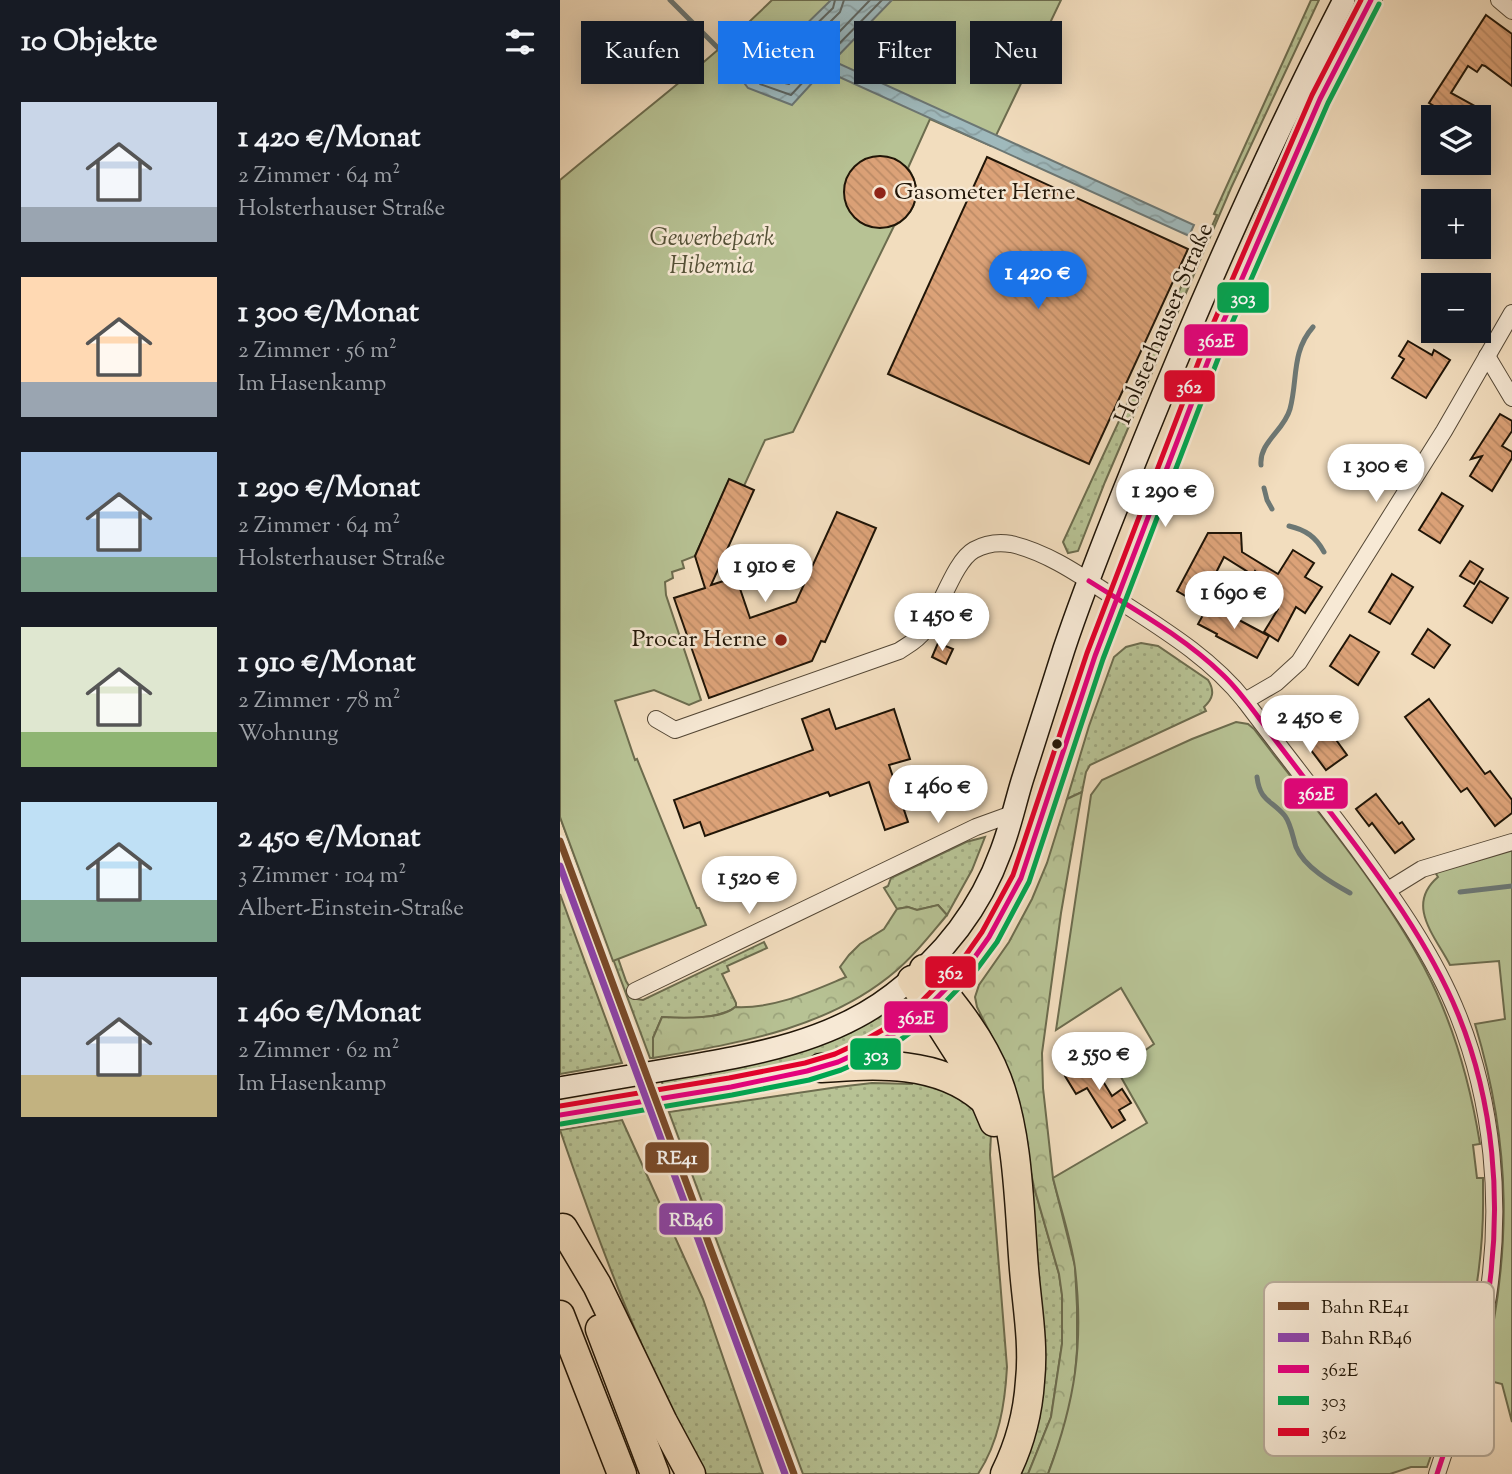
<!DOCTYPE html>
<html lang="de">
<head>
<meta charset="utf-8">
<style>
  body { margin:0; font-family:"Sorts Mill Goudy",serif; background:#242831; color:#f1f3f6; height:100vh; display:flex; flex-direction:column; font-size:26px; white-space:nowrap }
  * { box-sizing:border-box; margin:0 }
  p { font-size:23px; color:#9ea1a6 }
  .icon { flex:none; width:38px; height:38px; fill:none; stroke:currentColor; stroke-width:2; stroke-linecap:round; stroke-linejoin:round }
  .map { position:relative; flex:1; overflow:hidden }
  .panel { display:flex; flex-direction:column; background:#171b24; width:560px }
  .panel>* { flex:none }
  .banner { position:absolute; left:21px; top:21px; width:665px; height:63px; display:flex; gap:14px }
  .tools { position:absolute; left:861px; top:105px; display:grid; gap:14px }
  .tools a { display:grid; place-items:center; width:70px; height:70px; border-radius:0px; background:#171b24; box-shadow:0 4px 18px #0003; font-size:35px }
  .price { position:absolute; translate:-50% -60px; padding:0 16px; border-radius:24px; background:#fff; color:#222; font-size:23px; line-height:46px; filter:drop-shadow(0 2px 4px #0008) }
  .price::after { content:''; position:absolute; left:50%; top:42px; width:21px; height:16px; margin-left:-10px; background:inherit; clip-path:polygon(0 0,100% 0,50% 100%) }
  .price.current { background:#1a73e8; color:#fff }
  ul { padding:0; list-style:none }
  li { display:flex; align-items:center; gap:21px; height:175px; padding:0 21px }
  li span { display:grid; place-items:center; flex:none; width:196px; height:140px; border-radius:0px; color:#555 }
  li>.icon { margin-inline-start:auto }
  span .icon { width:84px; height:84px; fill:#fffc; stroke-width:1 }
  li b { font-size:30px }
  h2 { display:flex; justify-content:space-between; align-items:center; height:84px; padding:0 21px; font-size:30px }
  .pill { padding:0 24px; border-radius:0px; background:#171b24; box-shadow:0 4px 18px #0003; font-size:24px; line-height:63px }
  .pill.current { background:#1a73e8; color:#fff }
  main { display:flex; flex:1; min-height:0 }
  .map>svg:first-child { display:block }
  .grass { fill:url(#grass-dots); stroke:#6c6c4e; stroke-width:2 }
  .forest { fill:url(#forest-crowns); stroke:#6c6c4e; stroke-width:2 }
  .green { fill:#b7c294; stroke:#6c6c4e; stroke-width:2 }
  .water { fill:url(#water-waves); stroke:#6c7774; stroke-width:2 }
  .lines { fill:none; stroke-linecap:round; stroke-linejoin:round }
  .shore { stroke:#606762; stroke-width:2 }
  .stream { stroke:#6c7774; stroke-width:5 }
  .building { fill:url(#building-back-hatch); stroke:#201507; stroke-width:2 }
  .minor-casing { stroke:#544735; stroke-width:18 }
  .secondary-casing { stroke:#201507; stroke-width:24 }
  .motorway-casing { stroke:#201507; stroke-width:31 }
  .minor { stroke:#f7e9d5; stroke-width:16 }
  .secondary { stroke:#f7e9d5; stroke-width:21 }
  .motorway { stroke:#f2ddbe; stroke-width:28 }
  .bus-1-casing { stroke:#f7e9d5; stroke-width:10 }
  .bus-2-casing { stroke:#f7e9d5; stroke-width:10 }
  .bus-3-casing { stroke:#f7e9d5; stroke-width:10 }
  .bus-1 { stroke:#e5007d; stroke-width:5 }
  .bus-2 { stroke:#00a651; stroke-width:5 }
  .bus-3 { stroke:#e4002b; stroke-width:5 }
  .rail-1-casing { stroke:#f7e9d5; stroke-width:12 }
  .rail-2-casing { stroke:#f7e9d5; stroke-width:12 }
  .rail-1 { stroke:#7a4b2a; stroke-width:7 }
  .rail-2 { stroke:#8e44ad; stroke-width:7 }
  .poi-dot { fill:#8f2418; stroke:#f7e9d5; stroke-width:2.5 }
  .bus-dot { fill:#201507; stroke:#f7e9d5; stroke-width:2.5 }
  .labels { text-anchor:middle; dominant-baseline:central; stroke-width:5; stroke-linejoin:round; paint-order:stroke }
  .poi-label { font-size:24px; fill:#201507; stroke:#f7e9d5; text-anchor:start }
  .park-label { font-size:24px; font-style:italic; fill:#555238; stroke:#f7e9d5 }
  .street-label { font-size:24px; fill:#201507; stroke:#f7e9d5 }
  .key { fill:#f7e9d5; stroke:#b6a997; stroke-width:2 }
  .key-label { font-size:19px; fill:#201507 }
  .line-badge { stroke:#f7e9d5; stroke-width:2.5 }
  .badge-label { font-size:19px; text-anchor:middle; font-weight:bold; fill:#fff }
</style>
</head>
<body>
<main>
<section class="panel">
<h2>10 Objekte<svg class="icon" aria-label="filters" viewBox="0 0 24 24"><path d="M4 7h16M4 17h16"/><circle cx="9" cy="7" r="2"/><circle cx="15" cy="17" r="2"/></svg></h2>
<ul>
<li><span style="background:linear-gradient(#c9d6e8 75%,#9aa5b1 0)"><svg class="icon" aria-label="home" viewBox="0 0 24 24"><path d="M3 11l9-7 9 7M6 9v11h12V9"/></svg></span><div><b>1 420 €/Monat</b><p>2 Zimmer · 64 m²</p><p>Holsterhauser Straße</p></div></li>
<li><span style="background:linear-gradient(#ffd9b3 75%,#9aa5b1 0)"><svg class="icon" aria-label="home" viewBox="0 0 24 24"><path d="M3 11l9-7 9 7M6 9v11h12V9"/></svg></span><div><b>1 300 €/Monat</b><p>2 Zimmer · 56 m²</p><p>Im Hasenkamp</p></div></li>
<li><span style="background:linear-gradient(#a9c7e8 75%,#7fa58c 0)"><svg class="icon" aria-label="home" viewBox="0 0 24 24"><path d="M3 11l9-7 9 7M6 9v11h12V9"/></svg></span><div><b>1 290 €/Monat</b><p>2 Zimmer · 64 m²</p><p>Holsterhauser Straße</p></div></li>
<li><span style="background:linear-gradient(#dfe7d0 75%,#8fb573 0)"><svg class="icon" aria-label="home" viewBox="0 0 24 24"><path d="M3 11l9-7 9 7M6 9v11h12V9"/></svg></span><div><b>1 910 €/Monat</b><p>2 Zimmer · 78 m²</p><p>Wohnung</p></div></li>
<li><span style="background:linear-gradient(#bfe0f5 70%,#7fa58c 0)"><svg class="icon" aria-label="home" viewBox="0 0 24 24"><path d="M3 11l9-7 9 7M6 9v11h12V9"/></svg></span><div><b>2 450 €/Monat</b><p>3 Zimmer · 104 m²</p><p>Albert-Einstein-Straße</p></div></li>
<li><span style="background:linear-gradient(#c9d6e8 70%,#c2b280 0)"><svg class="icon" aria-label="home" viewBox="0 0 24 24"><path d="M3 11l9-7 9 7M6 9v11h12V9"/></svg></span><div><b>1 460 €/Monat</b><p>2 Zimmer · 62 m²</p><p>Im Hasenkamp</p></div></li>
</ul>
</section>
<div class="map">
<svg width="952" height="1474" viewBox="0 0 952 1474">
  <defs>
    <pattern id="grass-dots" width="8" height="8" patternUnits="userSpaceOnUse" patternTransform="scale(1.75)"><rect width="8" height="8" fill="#b7c294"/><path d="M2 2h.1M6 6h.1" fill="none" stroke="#9da67e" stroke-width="1.8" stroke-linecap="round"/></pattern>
    <pattern id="forest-crowns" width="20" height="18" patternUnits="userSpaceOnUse" patternTransform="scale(1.75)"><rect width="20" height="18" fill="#b7c294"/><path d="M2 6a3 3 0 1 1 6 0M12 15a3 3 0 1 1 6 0" fill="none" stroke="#9da67e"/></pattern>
    <pattern id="water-waves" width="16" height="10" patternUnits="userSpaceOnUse" patternTransform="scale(1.75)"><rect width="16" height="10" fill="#9fb9bc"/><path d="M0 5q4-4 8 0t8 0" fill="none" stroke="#899ea0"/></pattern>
    <pattern id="building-back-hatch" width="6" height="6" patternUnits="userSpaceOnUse" patternTransform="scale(1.75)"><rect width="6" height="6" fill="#dca278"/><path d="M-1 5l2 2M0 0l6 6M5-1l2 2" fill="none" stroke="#bc8b66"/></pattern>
  </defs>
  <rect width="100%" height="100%" fill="#f2ddbe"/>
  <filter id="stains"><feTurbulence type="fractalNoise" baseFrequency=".00286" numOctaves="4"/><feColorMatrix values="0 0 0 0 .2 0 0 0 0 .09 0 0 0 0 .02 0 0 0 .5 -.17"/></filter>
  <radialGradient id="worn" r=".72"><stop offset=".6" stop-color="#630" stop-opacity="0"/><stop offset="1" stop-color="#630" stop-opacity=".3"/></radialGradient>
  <g class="grass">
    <path d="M 751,0 L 759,0 L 671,188 L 545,482 L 518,551 L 508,553 L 503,542 L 627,274 L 633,268 L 657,215 L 654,214 Z"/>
    <path d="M 581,643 L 598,646 L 648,680 C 655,691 653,699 644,707 L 646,711 L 530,765 L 526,772 L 522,792 L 507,799 L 529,726 L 554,657 L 566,647 Z"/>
    <path d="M 0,792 L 66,981 L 77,999 L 83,1000 L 204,942 L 207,948 L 167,966 L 169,971 L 162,974 L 176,1003 L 176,1007 C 157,1019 126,1019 102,1017 L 93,1038 L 93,1058 L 90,1058 L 0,817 Z"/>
    <path d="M 425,837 L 412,870 L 387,915 L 378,905 L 357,910 L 348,907 L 337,909 L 324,888 L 328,886 L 331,878 L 406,842 Z"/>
    <path d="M 0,894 L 62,1063 L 0,1074 Z"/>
    <path d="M 332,1006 L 341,1017 C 319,1030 298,1044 274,1053 C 220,1072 160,1078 104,1089 L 101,1079 Z"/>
    <path d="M 421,1014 L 436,1045 L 454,1091 L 474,1187 L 499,1274 L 502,1294 L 502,1344 L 491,1417 L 468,1474 L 459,1474 L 482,1330 L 414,1019 Z"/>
    <path d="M 353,1076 L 403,1094 L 431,1134 L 430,1155 L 447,1367 C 445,1404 439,1442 418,1474 L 243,1474 L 109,1112 L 278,1087 L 312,1083 L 352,1084 Z"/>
    <path d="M 62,1120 L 143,1299 L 203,1474 L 146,1474 C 84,1365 41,1249 0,1130 Z"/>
  </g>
  <g class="forest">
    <path d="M 522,792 L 501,913 L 482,1053 L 483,1088 L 493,1178 L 515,1266 L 517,1307 L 517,1350 L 514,1386 L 507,1421 L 488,1474 L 468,1474 L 491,1417 L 502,1344 L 502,1295 L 499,1274 L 474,1187 L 454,1091 L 436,1045 L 417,1007 L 415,997 L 419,985 L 449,942 L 472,899 L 487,863 L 507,799 Z"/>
    <path d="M 378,905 L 387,915 C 371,934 356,954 337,970 C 269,1029 178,1043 93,1058 L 93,1038 L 102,1017 C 120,1018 162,1020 175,1007 C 214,1009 250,992 286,977 L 280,967 L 289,955 L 300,944 L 324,929 L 337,909 L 348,907 L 357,910 Z"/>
  </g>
  <g class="green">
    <path d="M 212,0 L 501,0 L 431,146 L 370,119 L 348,168 C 363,191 357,212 334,226 L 233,432 L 205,440 L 184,486 L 169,480 L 135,556 L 122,561 L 124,568 L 112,572 L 113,578 L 105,582 L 106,595 L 141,700 L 129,705 L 94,690 L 55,701 L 75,760 L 77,759 L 137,908 L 139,908 L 146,925 L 53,961 L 0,817 L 0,180 C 70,121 147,64 212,0 Z"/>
    <path d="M 676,722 L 688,724 L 694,729 C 751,804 820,884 864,967 C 893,1022 910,1082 920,1144 L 913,1145 L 917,1178 L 923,1178 L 923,1192 C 925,1289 899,1377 867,1467 L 851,1467 L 830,1474 L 488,1474 C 515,1402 524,1344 515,1268 C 511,1238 500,1207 493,1178 L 587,1123 L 557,1070 L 594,1044 L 561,988 L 496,1030 L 531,795 L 542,780 L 632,739 Z"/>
    <path d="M 952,849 L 952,1422 L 942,1384 L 922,1379 C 952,1253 952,1147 915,1024 L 945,1019 L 939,961 L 890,965 C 875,936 845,905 878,877 L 875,872 Z"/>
  </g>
  <path class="water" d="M 271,0 L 332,0 L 273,61 L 634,225 L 629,236 L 264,70 L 232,105 L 188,88 L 185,84 Z"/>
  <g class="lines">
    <g class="shore">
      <path d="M 275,0 L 273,8 L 200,79 L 200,84 L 231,95 L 258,66 L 266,62 L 269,54 L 322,0"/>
      <path d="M 284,0 L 280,12 L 216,76 L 216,81 L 229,84 L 310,0"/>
    </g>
    <g class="stream">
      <path d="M 110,0 L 180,70"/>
      <path d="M 701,465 C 699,442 724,431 730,409 C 738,380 731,352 753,327"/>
      <path d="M 704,488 L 707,500 L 712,509"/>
      <path d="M 729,526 C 746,530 756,537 764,552"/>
      <path d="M 697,777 C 700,802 712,800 725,816 C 731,824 733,838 736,847 C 744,867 772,883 790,893"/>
      <path d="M 900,892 L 952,886"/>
    </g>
  </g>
  <g class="building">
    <path d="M 926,15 L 952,34 L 952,86 L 925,66 L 922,65 L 917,72 L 908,66 L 891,93 L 915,106 L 908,117 L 889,107 L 886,113 L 869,103 Z"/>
    <circle cx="320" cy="192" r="36"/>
    <path d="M 427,157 L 628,249 L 529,464 L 328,374 Z"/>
    <path d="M 848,341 L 872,355 L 874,350 L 890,360 L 866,398 L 832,378 L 844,359 L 839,356 Z"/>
    <path d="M 940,414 L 952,421 L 952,431 L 942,446 L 952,452 L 952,458 L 932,491 L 910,476 L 922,456 L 911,459 Z"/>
    <path d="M 169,479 L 194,490 L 151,585 L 176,577 L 190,618 L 236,602 L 277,512 L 316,528 L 265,642 L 261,641 L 252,661 L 149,698 L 114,598 L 145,588 L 135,556 Z"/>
    <path d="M 882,493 L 903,506 L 880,543 L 859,530 Z"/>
    <path d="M 648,533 L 681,533 L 682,552 L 718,574 L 733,550 L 754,563 L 745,577 L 762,587 L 745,613 L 736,607 L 718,641 L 704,632 L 718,609 L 713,602 L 717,595 L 695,571 L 693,575 L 664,557 L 640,604 L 617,591 Z"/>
    <path d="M 910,561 L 923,569 L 914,584 L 900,576 Z"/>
    <path d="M 832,574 L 853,587 L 830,624 L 809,612 Z"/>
    <path d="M 920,581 L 948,598 L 932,623 L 904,606 Z"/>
    <path d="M 649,604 L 709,636 L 697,658 L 656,636 L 657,634 L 638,624 Z"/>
    <path d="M 868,629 L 890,645 L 874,668 L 852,654 Z"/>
    <path d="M 790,635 L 819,652 L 798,685 L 770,666 Z"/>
    <path d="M 378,643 L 393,649 L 386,664 L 372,657 Z"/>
    <path d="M 745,697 L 787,755 L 766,770 L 723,713 Z"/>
    <path d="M 869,699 L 925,774 L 930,771 L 952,800 L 952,813 L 935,826 L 907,788 L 901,792 L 845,717 Z"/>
    <path d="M 269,709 L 276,729 L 334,709 L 350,759 L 329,765 L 348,822 L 325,830 L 309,782 L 270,796 L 268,792 L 145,836 L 140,822 L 124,828 L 114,800 L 253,750 L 242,719 Z"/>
    <path d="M 816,794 L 839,824 L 842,822 L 854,839 L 835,853 L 812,823 L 809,826 L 796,809 Z"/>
    <path d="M 530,1060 L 552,1096 L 562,1089 L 571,1103 L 559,1110 L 565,1120 L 552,1128 L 527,1088 L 516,1094 L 505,1076 Z"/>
  </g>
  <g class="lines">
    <defs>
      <g id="minor">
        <path d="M 939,0 L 952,11"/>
        <path d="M 927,356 L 952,398"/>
        <path d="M 685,701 L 716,683 L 739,662 L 884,431 L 952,313"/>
        <path d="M 96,719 L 115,730 L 339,651 C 348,645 358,640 364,631 C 380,611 394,561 414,550 C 425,544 439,542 451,544 C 488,552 524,578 555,598 C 601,628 650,657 685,701 C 722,750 760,798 797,848 C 835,900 874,955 898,1015 C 933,1103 942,1203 928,1296 C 918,1357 896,1415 877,1474"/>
        <path d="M 828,890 L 862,869 L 952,842"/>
        <path d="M 75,991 L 416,827 L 452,814"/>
      </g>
      <g id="secondary">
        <path d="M 0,1088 C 41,1081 81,1074 122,1067 C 197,1054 272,1041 333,994 C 382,957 420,909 441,851 C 450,828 455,804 462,781 C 476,737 490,693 504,649 C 527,580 555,512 582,445 C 643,294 709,145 784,0"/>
        <path d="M 0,1115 C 65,1104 130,1095 195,1082 C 223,1076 251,1072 278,1062 C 364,1029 425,961 461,878 L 535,656 L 661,327 L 710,210 L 760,99 L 811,0"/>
      </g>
      <g id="motorway">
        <path d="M 364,969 C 392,1003 421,1037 437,1079 C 459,1136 459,1209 464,1269 C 467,1306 474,1344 470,1381 C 468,1412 459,1446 445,1474"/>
        <path d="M 352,980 L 417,1082 L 434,1122"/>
        <path d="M 261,1068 C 317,1064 378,1060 423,1099"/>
        <path d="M 3,1228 L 37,1285 L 103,1422 L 131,1474"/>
        <path d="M 0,1315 L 62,1474"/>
        <path d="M 40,1329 L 95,1474"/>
      </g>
    </defs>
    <use href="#minor" class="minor-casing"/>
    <use href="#secondary" class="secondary-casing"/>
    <use href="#motorway" class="motorway-casing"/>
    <use href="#minor" class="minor"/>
    <use href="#secondary" class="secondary"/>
    <use href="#motorway" class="motorway"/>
    <defs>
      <g id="bus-1">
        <path d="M 529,581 C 575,610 624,637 663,675 C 681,692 695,713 710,733 C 731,761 753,789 774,817 C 821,878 869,943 898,1014 C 934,1102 942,1202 928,1296 C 919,1357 896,1416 877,1474"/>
        <path d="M 0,1115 L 171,1087 L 247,1071 L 278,1062 L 309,1048 L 338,1031 L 364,1011 L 410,964 L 429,937 L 461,878 L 535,656 L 661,327 L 760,99 L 811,0"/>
      </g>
      <path id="bus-2" d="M 1,1124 L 172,1095 L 249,1080 L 281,1070 L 313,1056 L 343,1038 L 370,1018 L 417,969 L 437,942 L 469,882 L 543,659 L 669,330 L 768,103 L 819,4"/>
      <path id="bus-3" d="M 0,1106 L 169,1078 L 245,1063 L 275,1054 L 305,1040 L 333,1024 L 359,1004 L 403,959 L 422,932 L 453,875 L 527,653 L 653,324 L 752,95 L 801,0"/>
    </defs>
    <use href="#bus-1" class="bus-1-casing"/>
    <use href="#bus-2" class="bus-2-casing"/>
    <use href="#bus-3" class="bus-3-casing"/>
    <use href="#bus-1" class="bus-1"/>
    <use href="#bus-2" class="bus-2"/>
    <use href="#bus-3" class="bus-3"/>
    <defs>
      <path id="rail-1" d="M 0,841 L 234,1474"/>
      <path id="rail-2" d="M 0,866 L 225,1474"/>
    </defs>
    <use href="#rail-1" class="rail-1-casing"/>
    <use href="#rail-2" class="rail-2-casing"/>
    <use href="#rail-1" class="rail-1"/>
    <use href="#rail-2" class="rail-2"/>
  </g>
  <g class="poi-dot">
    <circle cx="320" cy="193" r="7"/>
    <circle cx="221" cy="640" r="7"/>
  </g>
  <circle class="bus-dot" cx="497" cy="744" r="6"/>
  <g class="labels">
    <g class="poi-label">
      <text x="334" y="193">Gasometer Herne</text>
      <text x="207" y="640" text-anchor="end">Procar Herne</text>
    </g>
    <g class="park-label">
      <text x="152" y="239">Gewerbepark<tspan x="152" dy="28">Hibernia</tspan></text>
    </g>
    <g class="street-label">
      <text transform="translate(605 324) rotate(-67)">Holsterhauser Straße</text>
    </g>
  </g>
  <rect x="704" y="1282" width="230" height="174" rx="10" class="key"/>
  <rect x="718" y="1302" width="31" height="8" fill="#7a4b2a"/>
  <rect x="718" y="1333" width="31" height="9" fill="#8e44ad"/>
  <rect x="718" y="1365" width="31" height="8" fill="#e5007d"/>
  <rect x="718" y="1396" width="31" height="9" fill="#00a651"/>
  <rect x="718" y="1428" width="31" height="8" fill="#e4002b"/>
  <g class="key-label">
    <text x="761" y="1313">Bahn RE41</text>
    <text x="761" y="1344">Bahn RB46</text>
    <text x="761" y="1376">362E</text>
    <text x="761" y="1407">303</text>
    <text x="761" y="1439">362</text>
  </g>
  <g class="line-badge">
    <rect x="656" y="281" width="54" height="33" rx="7" fill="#00a651"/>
    <rect x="623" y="323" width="66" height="34" rx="7" fill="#e5007d"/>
    <rect x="603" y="369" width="53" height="34" rx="7" fill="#e4002b"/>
    <rect x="723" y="777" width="66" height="33" rx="7" fill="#e5007d"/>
    <rect x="364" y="955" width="53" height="34" rx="7" fill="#e4002b"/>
    <rect x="323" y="1000" width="66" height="34" rx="7" fill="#e5007d"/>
    <rect x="289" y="1037" width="53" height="34" rx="7" fill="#00a651"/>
    <rect x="84" y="1141" width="66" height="33" rx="7" fill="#7a4b2a"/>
    <rect x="98" y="1202" width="66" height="34" rx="7" fill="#8e44ad"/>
  </g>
  <g class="badge-label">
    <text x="683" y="304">303</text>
    <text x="656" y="347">362E</text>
    <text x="629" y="393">362</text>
    <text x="756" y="800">362E</text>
    <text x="390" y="979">362</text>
    <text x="356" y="1024">362E</text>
    <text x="316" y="1061">303</text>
    <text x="117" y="1164">RE41</text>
    <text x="131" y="1226">RB46</text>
  </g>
  <rect width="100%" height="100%" filter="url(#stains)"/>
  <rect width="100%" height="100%" fill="url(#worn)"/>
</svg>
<div class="tools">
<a><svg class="icon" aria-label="layers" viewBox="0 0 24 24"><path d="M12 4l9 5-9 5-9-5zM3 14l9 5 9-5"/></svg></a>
<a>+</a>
<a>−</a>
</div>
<b class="price current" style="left:478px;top:311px">1 420 €</b>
<b class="price" style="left:816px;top:504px">1 300 €</b>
<b class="price" style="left:605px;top:529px">1 290 €</b>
<b class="price" style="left:205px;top:604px">1 910 €</b>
<b class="price" style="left:674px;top:631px">1 690 €</b>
<b class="price" style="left:382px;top:653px">1 450 €</b>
<b class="price" style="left:750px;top:755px">2 450 €</b>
<b class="price" style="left:378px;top:825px">1 460 €</b>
<b class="price" style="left:189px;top:916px">1 520 €</b>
<b class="price" style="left:539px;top:1092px">2 550 €</b>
<div class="banner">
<a class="pill">Kaufen</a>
<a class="pill current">Mieten</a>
<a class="pill">Filter</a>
<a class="pill">Neu</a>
</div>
</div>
</main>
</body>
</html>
